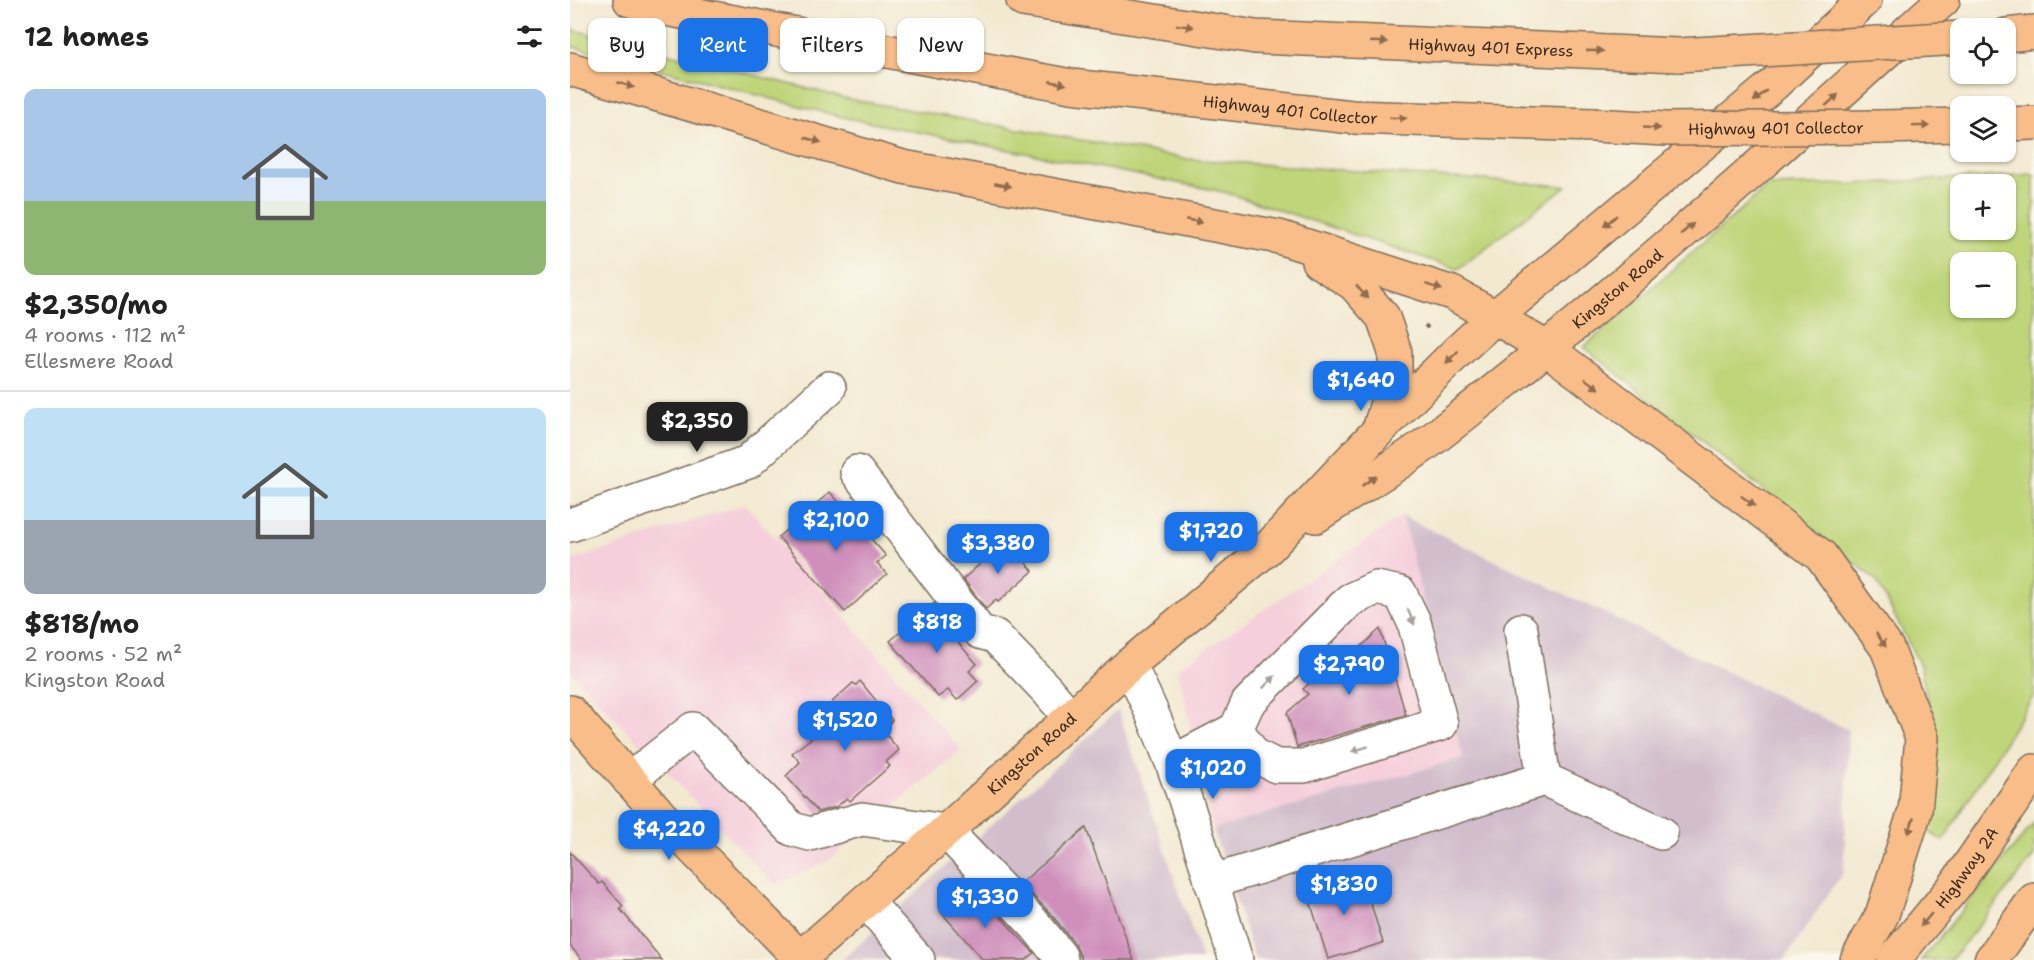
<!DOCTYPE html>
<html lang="en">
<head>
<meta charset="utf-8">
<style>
  body { margin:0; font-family:"Shantell Sans",sans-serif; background:#f2f2f2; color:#222; height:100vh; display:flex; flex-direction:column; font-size:22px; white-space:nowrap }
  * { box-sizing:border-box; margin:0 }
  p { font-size:20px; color:#767676 }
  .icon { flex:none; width:33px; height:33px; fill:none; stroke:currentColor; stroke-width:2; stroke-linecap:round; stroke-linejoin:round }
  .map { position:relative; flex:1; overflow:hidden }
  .sheet { display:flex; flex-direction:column; background:#fff; width:570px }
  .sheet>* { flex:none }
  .guide { position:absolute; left:18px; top:18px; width:570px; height:54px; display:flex; gap:12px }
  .fabs { position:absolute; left:1380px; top:18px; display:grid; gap:12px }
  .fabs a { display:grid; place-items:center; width:66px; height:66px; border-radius:12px; background:#fff; box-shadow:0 2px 4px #0004; font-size:30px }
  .price { position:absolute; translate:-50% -51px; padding:0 14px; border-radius:12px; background:#1a73e8; color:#fff; font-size:20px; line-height:39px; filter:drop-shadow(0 2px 3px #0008) }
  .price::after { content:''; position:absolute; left:50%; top:36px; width:18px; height:14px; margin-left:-9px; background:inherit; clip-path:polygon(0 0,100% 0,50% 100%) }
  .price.selected { background:#222; color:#fff }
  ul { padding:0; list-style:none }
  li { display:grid; align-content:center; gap:12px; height:318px; padding:0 24px }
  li+li { border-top:2px solid #e0e0e0 }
  li span { display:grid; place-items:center; height:186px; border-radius:12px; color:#555 }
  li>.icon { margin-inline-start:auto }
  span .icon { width:108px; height:108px; fill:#fffc; stroke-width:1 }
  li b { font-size:26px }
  h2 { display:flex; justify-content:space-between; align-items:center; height:72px; padding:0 24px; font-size:26px }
  .tag { padding:0 21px; border-radius:12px; background:#fff; box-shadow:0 2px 4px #0004; font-size:21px; line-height:54px }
  .tag.selected { background:#1a73e8; color:#fff }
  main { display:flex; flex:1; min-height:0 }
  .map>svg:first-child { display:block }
  .built { fill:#f5cfdb }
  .industrial { fill:#d1bdcc }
  .green { fill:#bfd57a; stroke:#7d804c; stroke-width:1.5; fill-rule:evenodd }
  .building { fill:#cf8ebb }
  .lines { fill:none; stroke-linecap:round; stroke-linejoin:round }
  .minor-casing { stroke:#7b6d5c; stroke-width:36 }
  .major-casing { stroke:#7b6d5c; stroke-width:36 }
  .highway-casing { stroke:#7b6d5c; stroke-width:36 }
  .path { stroke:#7b6d5c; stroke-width:4; stroke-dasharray:4.5 4.5; stroke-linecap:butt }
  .minor { stroke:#fff; stroke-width:33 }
  .major { stroke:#f8bd88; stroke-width:33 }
  .highway { stroke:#f8bd88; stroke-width:33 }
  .highway-bridge-casing { stroke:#7b6d5c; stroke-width:36; stroke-linecap:butt }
  .highway-bridge { stroke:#f8bd88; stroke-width:33 }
  .oneway { fill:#906c4e }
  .oneway2 { fill:#a79f9a }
  .labels { text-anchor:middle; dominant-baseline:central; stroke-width:4.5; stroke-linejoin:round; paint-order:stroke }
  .street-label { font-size:16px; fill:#3b2a1e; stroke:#fbf7ec }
</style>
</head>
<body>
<main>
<section class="sheet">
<h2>12 homes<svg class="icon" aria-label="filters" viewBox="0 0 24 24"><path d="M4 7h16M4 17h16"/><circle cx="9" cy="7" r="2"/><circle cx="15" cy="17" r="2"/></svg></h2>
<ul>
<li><span style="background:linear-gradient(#a9c7e8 60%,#8fb573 0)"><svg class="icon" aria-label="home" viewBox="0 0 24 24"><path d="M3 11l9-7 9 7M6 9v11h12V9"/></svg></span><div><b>$2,350/mo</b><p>4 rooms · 112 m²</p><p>Ellesmere Road</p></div></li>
<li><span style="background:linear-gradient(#bfe0f5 60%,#9aa5b1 0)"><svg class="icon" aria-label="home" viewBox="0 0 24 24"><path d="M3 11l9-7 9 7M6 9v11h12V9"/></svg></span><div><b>$818/mo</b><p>2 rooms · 52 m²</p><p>Kingston Road</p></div></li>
</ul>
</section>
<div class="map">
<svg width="1464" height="960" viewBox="0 0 1464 960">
  <rect width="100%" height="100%" fill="#fbf7ec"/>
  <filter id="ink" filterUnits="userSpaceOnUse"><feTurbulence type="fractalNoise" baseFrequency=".0167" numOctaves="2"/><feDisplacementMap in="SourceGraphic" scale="12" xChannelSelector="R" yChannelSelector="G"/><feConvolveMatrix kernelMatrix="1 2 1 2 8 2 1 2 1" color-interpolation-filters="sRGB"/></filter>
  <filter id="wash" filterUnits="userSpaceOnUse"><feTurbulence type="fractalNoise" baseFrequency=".008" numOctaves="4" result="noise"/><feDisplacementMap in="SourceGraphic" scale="24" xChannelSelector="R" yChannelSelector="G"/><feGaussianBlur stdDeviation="1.35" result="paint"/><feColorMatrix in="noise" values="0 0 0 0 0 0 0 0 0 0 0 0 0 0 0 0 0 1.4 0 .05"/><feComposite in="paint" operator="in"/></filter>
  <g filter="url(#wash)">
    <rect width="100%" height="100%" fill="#f2e9d0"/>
    <g class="built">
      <path d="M 175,504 L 391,750 L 257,862 L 205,885 L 0,671 L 0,561 Z"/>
      <path d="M 832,516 L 893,758 L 643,829 L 608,668 Z"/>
    </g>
    <g class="industrial">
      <path d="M 832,516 L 1278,730 L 1274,871 L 1214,960 L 685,960 L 643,829 L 893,758 Z"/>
      <path d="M 548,710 L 632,960 L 272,960 Z"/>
    </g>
    <g class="green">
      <path d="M 0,29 L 279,99 L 618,159 L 996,186 L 888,269 L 654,192 L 272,117 L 0,46 Z"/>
      <path d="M 1464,174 L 1464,695 L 1373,841 L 1356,830 L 1364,733 L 1350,665 L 1306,580 L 1014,347 L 1198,186 L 1282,184 ZM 1390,184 L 1436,184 L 1436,230 L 1390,230 ZM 1390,262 L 1436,262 L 1436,308 L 1390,308 Z"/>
      <path d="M 1464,823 L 1464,856 L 1381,960 L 1351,960 Z"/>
    </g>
    <g id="blocks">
      <g class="building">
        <path d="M 260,492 L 316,556 L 307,563 L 317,574 L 275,612 L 208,537 Z"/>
        <path d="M 436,541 L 463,571 L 428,602 L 426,600 L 416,609 L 393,579 Z"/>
        <path d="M 364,603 L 388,634 L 383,637 L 407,664 L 399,671 L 408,681 L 387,700 L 378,690 L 368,697 L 320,641 Z"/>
        <path d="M 810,629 L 836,715 L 727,747 L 717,713 L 738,694 L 733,689 L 758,666 L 763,673 Z"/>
        <path d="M 290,681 L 322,720 L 313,731 L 329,750 L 316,762 L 320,766 L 280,801 L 277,798 L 266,807 L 248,812 L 216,776 L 230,762 L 222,753 L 273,714 L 262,702 L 283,683 L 286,685 Z"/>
        <path d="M 516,828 L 564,960 L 512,960 L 505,944 L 481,914 L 451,883 Z"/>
        <path d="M 0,852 L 29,884 L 32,882 L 53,906 L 50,909 L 92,960 L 12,960 L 0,946 Z"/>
        <path d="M 791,872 L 813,943 L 758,959 L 736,888 Z"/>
        <path d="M 402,886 L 464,953 L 456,960 L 413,960 L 371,912 Z"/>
      </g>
    </g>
  </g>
  <g filter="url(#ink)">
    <use href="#blocks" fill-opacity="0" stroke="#7b6d5c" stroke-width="1.5"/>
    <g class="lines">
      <defs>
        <g id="minor">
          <path d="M 287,472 L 410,632 L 425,636 L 476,689 L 501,718"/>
          <path d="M 0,525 L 178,462 L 259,388"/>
          <path d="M 951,630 L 974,779"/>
          <path d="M 559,665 C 608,759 634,860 666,960"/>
          <path d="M 603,762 L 666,729 L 678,703 L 780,600 L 806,588 L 830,593 L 844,622 L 871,724 L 734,766 L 706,766 L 684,755 L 666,729"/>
          <path d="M 59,780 L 123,729 L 222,829 L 240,834 L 292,819 L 376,831 L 466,926 L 490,956 L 491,960"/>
          <path d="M 641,882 L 974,779 L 1091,833"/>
          <path d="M 296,901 L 348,960"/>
        </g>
        <g id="major">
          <path d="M 925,317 L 976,348"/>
          <path id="s1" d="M 746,516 C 785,490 827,466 864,438 C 1041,301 1207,150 1373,0"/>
          <path id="s2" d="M 0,712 L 92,817 L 230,958 L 376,831 L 559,665 L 698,548 L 809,430 L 887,352 L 925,317 L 1204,84 L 1295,0"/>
        </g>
        <g id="highway">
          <path id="s3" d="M 60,0 L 80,6 L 501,86 L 782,117 L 1023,125"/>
          <path id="s4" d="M 453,0 L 685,37 L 1109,55"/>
          <path d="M 1436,35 L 1464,32"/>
          <path d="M 0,69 L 333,167 L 709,237 L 882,293 L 925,317"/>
          <path d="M 1436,124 L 1464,123"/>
          <path d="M 1311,127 L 1390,125"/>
          <path d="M 748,261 L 784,284 L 813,317 L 825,352 L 825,376 L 809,430"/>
          <path d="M 976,348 L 1251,556 L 1317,648 L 1352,738 L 1345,811 L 1312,915 L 1287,960"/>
          <path id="s5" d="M 1323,960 L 1384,887 L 1464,771"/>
          <path d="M 1421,960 L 1464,900"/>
        </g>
      </defs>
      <use href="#minor" class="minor-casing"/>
      <use href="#major" class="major-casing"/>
      <use href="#highway" class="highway-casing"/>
      <path class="path" d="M 855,325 L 859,329"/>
      <use href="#minor" class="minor"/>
      <use href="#major" class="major"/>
      <use href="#highway" class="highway"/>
      <defs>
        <g id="highway-bridge">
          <path d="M 1109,55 L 1390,38"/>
          <path id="s6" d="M 1023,125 L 1096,129 L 1311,127"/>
        </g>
      </defs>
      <use href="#highway-bridge" class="highway-bridge-casing"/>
      <use href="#highway-bridge" class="highway-bridge"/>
    </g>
    <defs><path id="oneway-solid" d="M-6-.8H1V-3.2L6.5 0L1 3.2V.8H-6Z" transform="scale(1.5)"/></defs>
    <g class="oneway">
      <use href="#oneway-solid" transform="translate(615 26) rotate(9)"/>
      <use href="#oneway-solid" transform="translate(809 42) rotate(2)"/>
      <use href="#oneway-solid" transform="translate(1025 51) rotate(2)"/>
      <use href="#oneway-solid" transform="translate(488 83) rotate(11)"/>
      <use href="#oneway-solid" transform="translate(56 85) rotate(16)"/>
      <use href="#oneway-solid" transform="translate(1190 96) rotate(140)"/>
      <use href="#oneway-solid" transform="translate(1262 100) rotate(-42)"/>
      <use href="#oneway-solid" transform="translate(828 118) rotate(2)"/>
      <use href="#oneway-solid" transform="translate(1351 126) rotate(-1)"/>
      <use href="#oneway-solid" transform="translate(1082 128) rotate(3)"/>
      <use href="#oneway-solid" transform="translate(243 140) rotate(16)"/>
      <use href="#oneway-solid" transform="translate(433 185) rotate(11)"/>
      <use href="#oneway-solid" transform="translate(624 221) rotate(11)"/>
      <use href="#oneway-solid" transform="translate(1040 221) rotate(140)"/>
      <use href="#oneway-solid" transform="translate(1117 229) rotate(-40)"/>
      <use href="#oneway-solid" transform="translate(864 287) rotate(18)"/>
      <use href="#oneway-solid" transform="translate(792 292) rotate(49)"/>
      <use href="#oneway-solid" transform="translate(882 357) rotate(135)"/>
      <use href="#oneway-solid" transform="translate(1022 384) rotate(37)"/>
      <use href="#oneway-solid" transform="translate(799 481) rotate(-34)"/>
      <use href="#oneway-solid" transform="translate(1178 501) rotate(37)"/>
      <use href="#oneway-solid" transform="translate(1311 640) rotate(55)"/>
      <use href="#oneway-solid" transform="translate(1341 826) rotate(108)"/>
      <use href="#oneway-solid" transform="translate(1356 920) rotate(130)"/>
    </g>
    <g class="oneway2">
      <use href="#oneway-solid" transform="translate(841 617) rotate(66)"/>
      <use href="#oneway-solid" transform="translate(699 682) rotate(-45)"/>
      <use href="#oneway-solid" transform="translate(790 749) rotate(163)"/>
    </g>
  </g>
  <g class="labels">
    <g class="street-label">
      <text stroke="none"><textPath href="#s4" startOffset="471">Highway 401 Express</textPath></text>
      <text stroke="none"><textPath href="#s3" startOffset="670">Highway 401 Collector</textPath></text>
      <text stroke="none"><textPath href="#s6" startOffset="183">Highway 401 Collector</textPath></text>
      <text stroke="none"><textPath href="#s1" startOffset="378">Kingston Road</textPath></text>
      <text stroke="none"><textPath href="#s2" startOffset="646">Kingston Road</textPath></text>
      <text stroke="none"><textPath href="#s5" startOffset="118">Highway 2A</textPath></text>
    </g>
  </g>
</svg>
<div class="fabs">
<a><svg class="icon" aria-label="locate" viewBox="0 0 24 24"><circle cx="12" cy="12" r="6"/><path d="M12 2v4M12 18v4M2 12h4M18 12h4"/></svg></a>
<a><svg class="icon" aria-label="layers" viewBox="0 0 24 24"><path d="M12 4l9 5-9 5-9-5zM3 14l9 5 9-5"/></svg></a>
<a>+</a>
<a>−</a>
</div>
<b class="price" style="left:791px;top:412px">$1,640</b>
<b class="price selected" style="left:127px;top:453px">$2,350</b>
<b class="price" style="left:266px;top:552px">$2,100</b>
<b class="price" style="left:641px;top:563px">$1,720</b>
<b class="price" style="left:428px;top:575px">$3,380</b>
<b class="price" style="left:367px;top:654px">$818</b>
<b class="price" style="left:779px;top:696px">$2,790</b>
<b class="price" style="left:275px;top:752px">$1,520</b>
<b class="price" style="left:643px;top:800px">$1,020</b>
<b class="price" style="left:99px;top:861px">$4,220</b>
<b class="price" style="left:774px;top:916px">$1,830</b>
<b class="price" style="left:415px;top:929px">$1,330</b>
<div class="guide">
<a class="tag">Buy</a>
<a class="tag selected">Rent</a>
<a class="tag">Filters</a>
<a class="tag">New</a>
</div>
</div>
</main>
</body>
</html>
